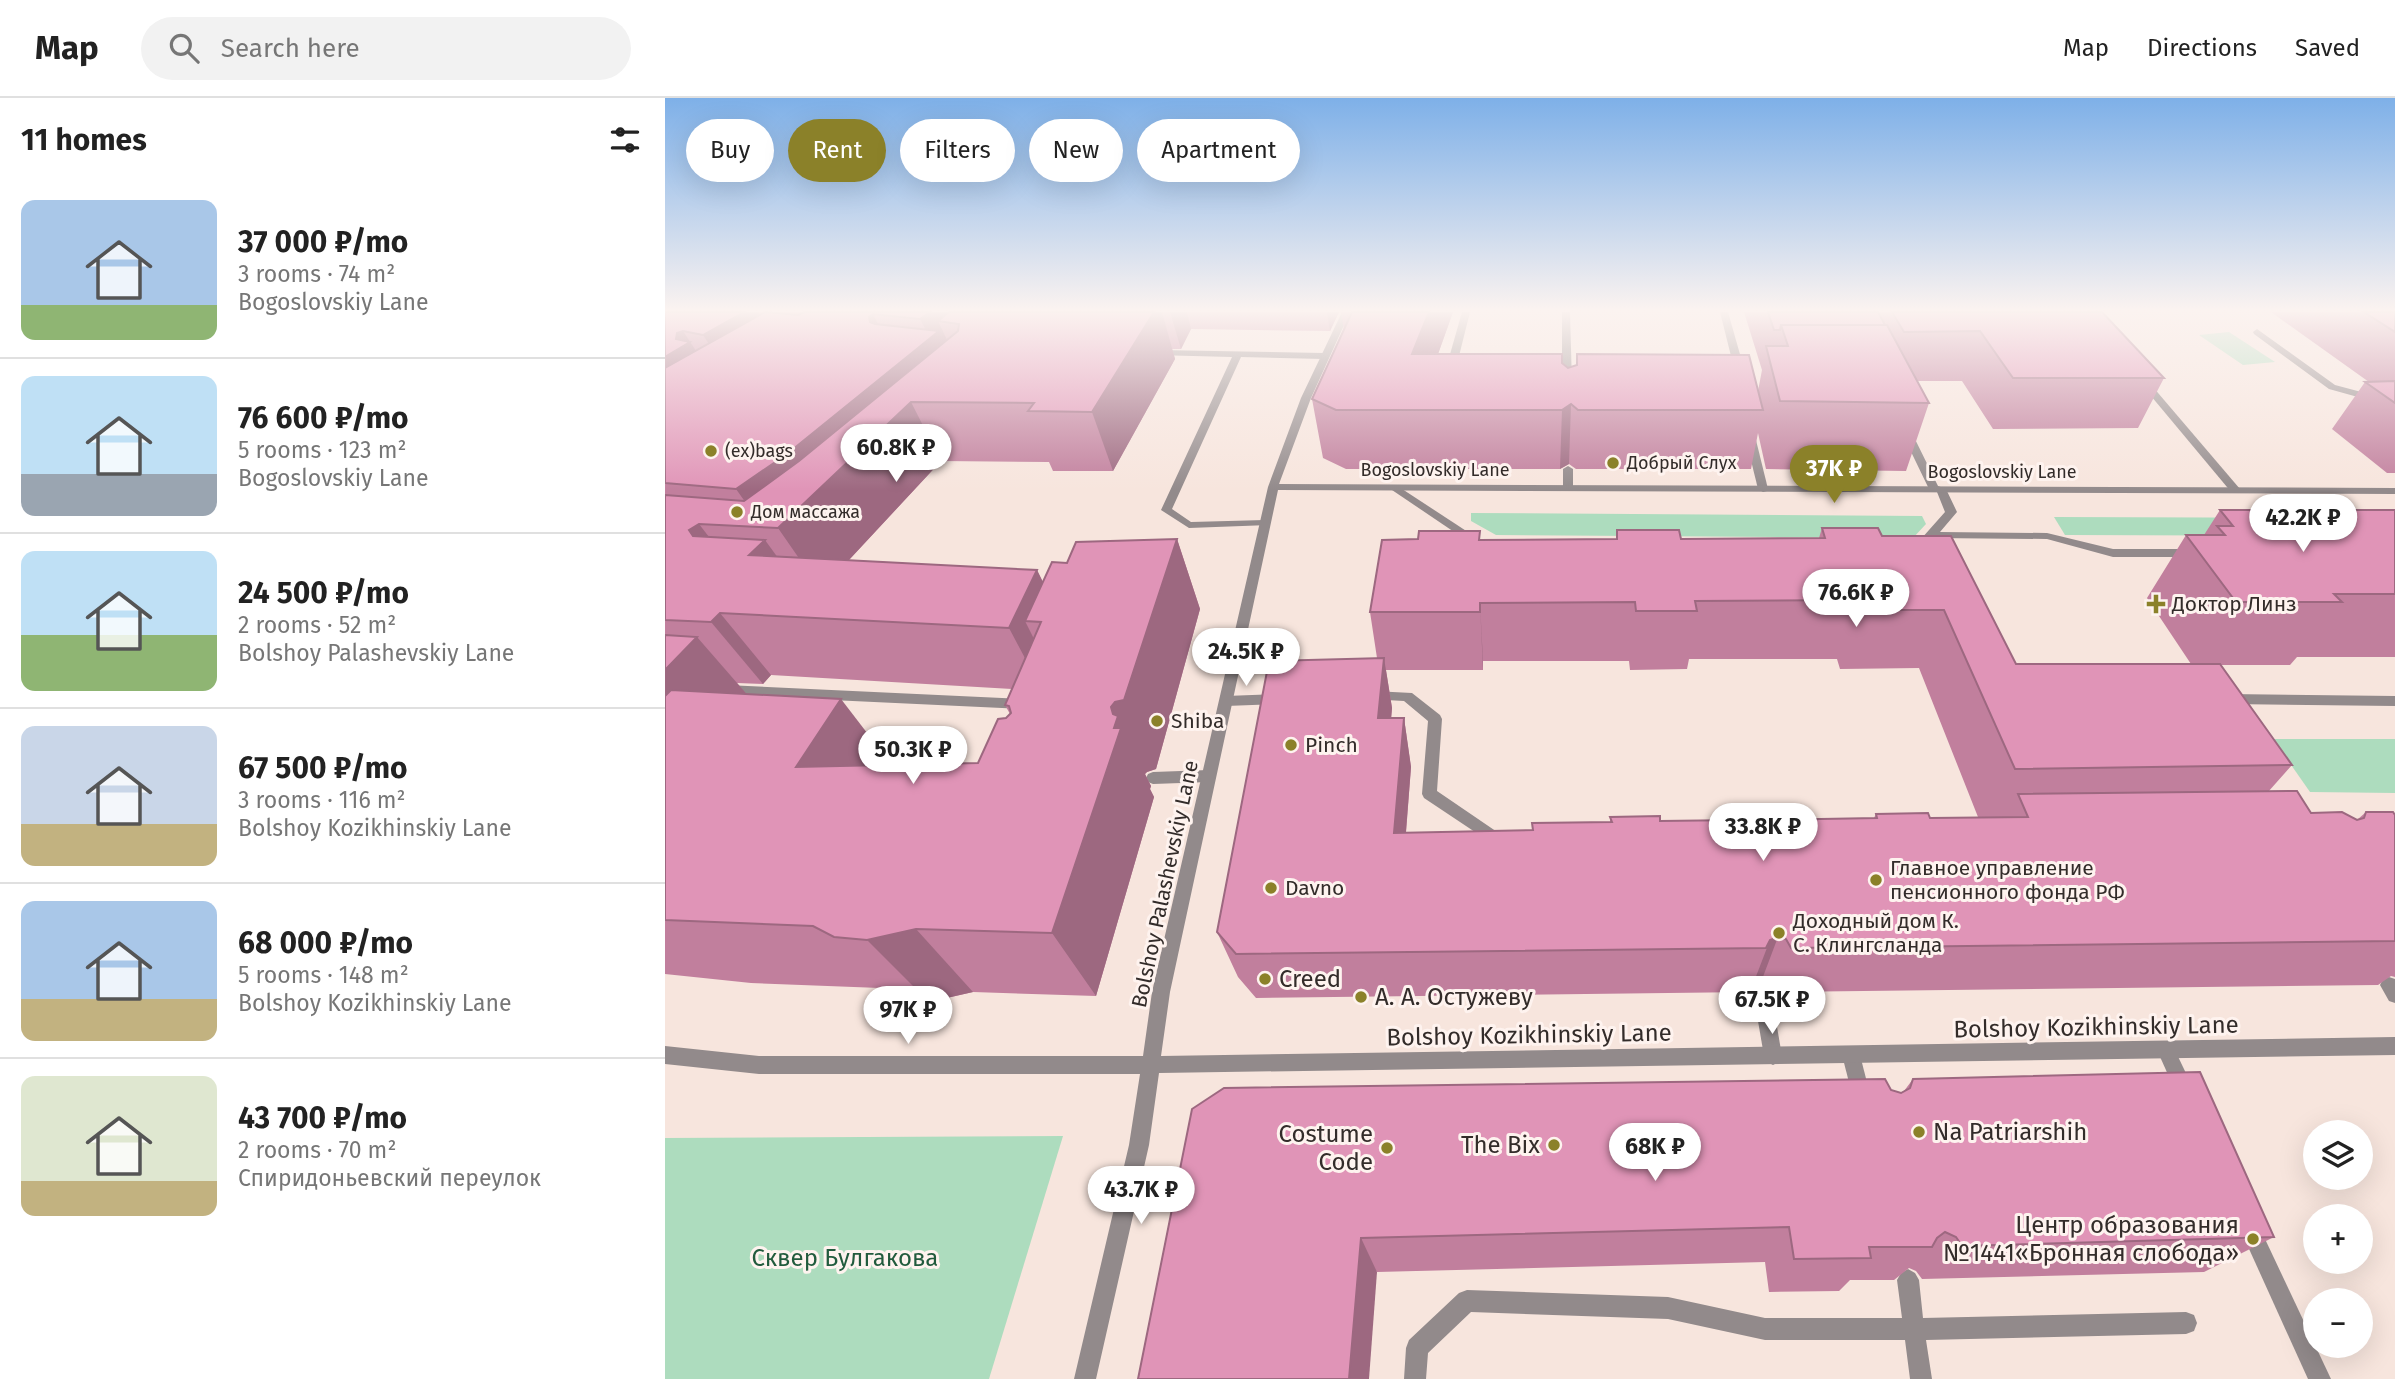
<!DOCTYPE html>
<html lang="en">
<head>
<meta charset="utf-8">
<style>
  body { margin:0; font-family:"Fira Sans",sans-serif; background:#f2f2f2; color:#222; height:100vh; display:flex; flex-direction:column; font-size:26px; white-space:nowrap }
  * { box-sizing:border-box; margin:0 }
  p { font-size:23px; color:#767676 }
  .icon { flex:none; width:38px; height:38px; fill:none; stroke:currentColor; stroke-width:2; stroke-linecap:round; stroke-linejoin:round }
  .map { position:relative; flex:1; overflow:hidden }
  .panel { display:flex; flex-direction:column; background:#fff; width:665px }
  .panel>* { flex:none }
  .guide { position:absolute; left:21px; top:21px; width:665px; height:63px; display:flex; gap:14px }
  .controls { position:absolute; left:1638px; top:1022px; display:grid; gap:14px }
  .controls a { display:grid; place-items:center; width:70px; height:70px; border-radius:50%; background:#fff; box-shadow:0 7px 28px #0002; font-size:35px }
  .price { position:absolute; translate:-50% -60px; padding:0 16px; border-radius:24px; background:#fff; color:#222; font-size:23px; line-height:46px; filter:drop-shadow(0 2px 4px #0008) }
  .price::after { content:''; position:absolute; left:50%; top:42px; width:21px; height:16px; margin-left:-10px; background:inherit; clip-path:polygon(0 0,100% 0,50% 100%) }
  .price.active { background:#8b8129; color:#fff }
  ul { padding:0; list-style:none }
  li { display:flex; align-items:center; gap:21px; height:175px; padding:0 21px }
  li+li { border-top:2px solid #e0e0e0 }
  li span { display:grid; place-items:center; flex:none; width:196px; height:140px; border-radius:14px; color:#555 }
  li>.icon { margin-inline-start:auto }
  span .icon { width:84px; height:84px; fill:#fffc; stroke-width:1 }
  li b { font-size:30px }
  h2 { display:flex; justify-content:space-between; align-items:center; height:84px; padding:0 21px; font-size:30px }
  .tag { padding:0 24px; border-radius:32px; background:#fff; box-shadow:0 7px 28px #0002; font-size:24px; line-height:63px }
  .tag.active { background:#8b8129; color:#fff }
  header { display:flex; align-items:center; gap:42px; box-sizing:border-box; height:98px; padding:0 35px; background:#fff; border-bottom:2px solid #e0e0e0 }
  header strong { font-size:33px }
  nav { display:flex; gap:38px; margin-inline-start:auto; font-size:24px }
  .search { width:490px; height:63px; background:#f2f2f2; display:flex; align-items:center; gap:18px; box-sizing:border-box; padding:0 24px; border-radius:38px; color:#767676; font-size:26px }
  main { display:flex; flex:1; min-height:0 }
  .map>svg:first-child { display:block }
  .green { fill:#addcbe }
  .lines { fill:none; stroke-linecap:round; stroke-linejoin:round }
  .service { fill:#928a8b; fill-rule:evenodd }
  .minor { fill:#928a8b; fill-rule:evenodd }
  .wall { fill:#c17f9d; fill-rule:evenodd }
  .shaded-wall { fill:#9d6880 }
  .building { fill:#e094b7; stroke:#9d6880; stroke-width:2 }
  .poi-dot { fill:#8b8129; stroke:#fef3ef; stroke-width:2.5 }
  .labels { text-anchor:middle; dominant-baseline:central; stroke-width:6; stroke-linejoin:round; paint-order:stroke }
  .far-poi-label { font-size:18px; fill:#332c2a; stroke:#fef3ef; text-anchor:start }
  .far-street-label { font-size:18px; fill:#332c2a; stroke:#fef3ef }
  .poi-label { font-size:21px; fill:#332c2a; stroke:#fef3ef; text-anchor:start }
  .street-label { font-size:21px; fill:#332c2a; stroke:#fef3ef }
  .near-poi-label { font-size:24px; fill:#332c2a; stroke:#fef3ef; text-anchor:start }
  .near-street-label { font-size:24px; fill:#332c2a; stroke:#fef3ef }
  .near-park-label { font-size:24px; fill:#215b3d; stroke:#fef3ef }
</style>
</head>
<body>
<header>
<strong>Map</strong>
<div class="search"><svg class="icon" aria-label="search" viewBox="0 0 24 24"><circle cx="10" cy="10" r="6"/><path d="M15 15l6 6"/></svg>Search here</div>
<nav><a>Map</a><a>Directions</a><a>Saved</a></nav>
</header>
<main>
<section class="panel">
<h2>11 homes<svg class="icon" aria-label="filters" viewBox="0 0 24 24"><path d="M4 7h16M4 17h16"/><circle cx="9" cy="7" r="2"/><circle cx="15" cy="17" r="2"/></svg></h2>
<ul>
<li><span style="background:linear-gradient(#a9c7e8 75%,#8fb573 0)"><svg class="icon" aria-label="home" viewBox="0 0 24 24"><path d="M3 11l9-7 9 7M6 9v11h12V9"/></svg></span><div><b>37 000 ₽/mo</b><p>3 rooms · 74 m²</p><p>Bogoslovskiy Lane</p></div></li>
<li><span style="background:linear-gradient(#bfe0f5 70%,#9aa5b1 0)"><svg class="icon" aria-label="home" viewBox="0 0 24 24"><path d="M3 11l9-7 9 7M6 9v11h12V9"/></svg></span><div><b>76 600 ₽/mo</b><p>5 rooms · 123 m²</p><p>Bogoslovskiy Lane</p></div></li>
<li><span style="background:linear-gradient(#bfe0f5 60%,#8fb573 0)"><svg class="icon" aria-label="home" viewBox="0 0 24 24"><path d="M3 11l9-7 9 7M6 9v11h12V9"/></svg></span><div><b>24 500 ₽/mo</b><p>2 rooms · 52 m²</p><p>Bolshoy Palashevskiy Lane</p></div></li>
<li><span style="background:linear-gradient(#c9d6e8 70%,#c2b280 0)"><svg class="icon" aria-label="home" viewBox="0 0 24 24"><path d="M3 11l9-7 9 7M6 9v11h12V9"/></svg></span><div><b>67 500 ₽/mo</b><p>3 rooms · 116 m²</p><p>Bolshoy Kozikhinskiy Lane</p></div></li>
<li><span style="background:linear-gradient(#a9c7e8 70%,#c2b280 0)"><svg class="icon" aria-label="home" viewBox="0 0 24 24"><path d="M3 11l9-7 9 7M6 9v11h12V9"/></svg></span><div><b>68 000 ₽/mo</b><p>5 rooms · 148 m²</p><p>Bolshoy Kozikhinskiy Lane</p></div></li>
<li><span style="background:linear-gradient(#dfe7d0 75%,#c2b280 0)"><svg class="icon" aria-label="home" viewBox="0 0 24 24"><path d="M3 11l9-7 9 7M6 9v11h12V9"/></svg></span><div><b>43 700 ₽/mo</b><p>2 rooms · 70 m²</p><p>Спиридоньевский переулок</p></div></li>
</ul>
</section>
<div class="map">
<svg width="1730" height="1281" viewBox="0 0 1730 1281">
  <rect width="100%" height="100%" fill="#f7e5dd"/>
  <g class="green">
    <path d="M 1564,234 L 1610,264 L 1578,267 L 1534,237 Z"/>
    <path d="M 806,415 L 1257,418 L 1261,426 L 1248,440 L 831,437 L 806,423 Z"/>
    <path d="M 1389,419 L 1730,420 L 1730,438 L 1400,437 Z"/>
    <path d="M 1608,641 L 1730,641 L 1730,695 L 1645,694 Z"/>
    <path d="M 398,1038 L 324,1281 L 0,1281 L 0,1040 Z"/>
  </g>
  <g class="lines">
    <g class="service">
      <path d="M 797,214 L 805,214 L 790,274 L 785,277 L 780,274 Z"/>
      <path d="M 897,214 L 905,214 L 907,286 L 902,289 L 897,286 Z"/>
      <path d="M 1055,214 L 1063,214 L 1080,274 L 1078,276 L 1070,274 Z"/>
      <path d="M 1592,231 L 1670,287 L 1700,295 L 1730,293 L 1730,299 L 1700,301 L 1664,291 L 1589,236 L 1588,234 Z"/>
      <path d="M 492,252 L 659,255 L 663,258 L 659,261 L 576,259 L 507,411 L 526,424 L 600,422 L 604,423 L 604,427 L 524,430 L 496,412 L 567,259 L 489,257 L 489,253 Z"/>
      <path d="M 1476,282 L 1482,282 L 1575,391 L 1575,395 L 1567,395 L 1476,286 Z"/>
      <path d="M 1241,330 L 1246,333 L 1273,388 L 1281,391 L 1292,414 L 1275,434 L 1382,435 L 1448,451 L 1529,451 L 1535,455 L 1529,459 L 1448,459 L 1382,441 L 1269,440 L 1256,454 L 1248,454 L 1248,450 L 1280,414 L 1272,394 L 1264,391 L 1236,333 Z"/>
      <path d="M 1085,335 L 1090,338 L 1103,391 L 1102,393 L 1098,394 L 1093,391 L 1080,338 Z"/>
      <path d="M 903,368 L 908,371 L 908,390 L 903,393 L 898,390 L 898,371 Z"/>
      <path d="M 731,387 L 812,440 L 812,444 L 804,444 L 727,392 L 727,388 Z"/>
      <path d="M 61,587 L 359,601 L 366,606 L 359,611 L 61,597 L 54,592 Z"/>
      <path d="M 708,593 L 747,595 L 775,617 L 777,621 L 772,693 L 838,738 L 841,742 L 838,746 L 833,748 L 828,746 L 759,700 L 757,696 L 763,623 L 739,603 L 703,601 L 701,598 Z"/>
      <path d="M 614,596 L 621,601 L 614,606 L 561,608 L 554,603 L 561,598 Z"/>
      <path d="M 1563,596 L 1730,598 L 1730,608 L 1563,606 L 1556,601 Z"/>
      <path d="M 544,672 L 549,674 L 551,678 L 549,682 L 544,684 L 488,686 L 483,684 L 481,680 L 483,676 L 488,674 Z"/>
      <path d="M 1724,879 L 1730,881 L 1730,905 L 1724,903 L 1715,887 L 1718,881 Z"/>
      <path d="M 1097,886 L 1103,888 L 1106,894 L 1117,958 L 1114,964 L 1108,967 L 1102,964 L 1099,958 L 1088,894 L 1091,888 Z"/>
      <path d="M 1501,943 L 1507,946 L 1529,992 L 1527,999 L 1520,1001 L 1513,999 L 1492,952 L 1495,946 Z"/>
      <path d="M 1186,948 L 1192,951 L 1195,957 L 1206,1000 L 1204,1007 L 1197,1009 L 1190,1007 L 1188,1000 L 1177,957 L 1180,951 Z"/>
      <path d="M 1585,1121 L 1592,1124 L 1666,1281 L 1643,1281 L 1575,1131 L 1578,1124 Z"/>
      <path d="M 1243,1171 L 1250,1175 L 1254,1182 L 1258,1220 L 1521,1214 L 1529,1217 L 1532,1225 L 1529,1233 L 1521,1236 L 1261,1242 L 1267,1281 L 1245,1281 L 1240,1242 L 1100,1242 L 1003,1221 L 806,1214 L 763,1255 L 761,1281 L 739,1281 L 741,1250 L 744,1242 L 794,1195 L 802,1192 L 1003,1199 L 1100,1220 L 1237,1220 L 1232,1182 L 1236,1175 Z"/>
    </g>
    <path class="minor" d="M 677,214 L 685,214 L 646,300 L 614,386 L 1730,390 L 1730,396 L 613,392 L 505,894 L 496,958 L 1730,939 L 1730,957 L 494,975 L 484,1047 L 431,1281 L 409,1281 L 464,1047 L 475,976 L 94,976 L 0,966 L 0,948 L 94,958 L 478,958 L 487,894 L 603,389 L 636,300 Z"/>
  </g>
  <g class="wall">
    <path d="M 0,214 L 674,214 L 665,233 L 526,231 L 516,251 L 507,251 L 510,261 L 448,373 L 388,373 L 384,364 L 276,363 L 184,462 L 372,472 L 378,484 L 402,465 L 512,441 L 535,511 L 491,671 L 482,674 L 480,676 L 486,688 L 485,691 L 489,699 L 431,898 L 308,894 L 264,904 L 234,901 L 215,890 L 86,885 L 0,876 ZM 106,577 L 347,591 L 340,607 L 345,616 L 313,665 L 226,667 L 81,596 L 72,585 L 98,586 Z"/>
    <path d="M 676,214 L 788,214 L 773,256 L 897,265 L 903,270 L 1093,293 L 1097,272 L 1079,214 L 1437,214 L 1499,280 L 1473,330 L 1328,331 L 1297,283 L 1252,283 L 1264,305 L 1241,373 L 1101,371 L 1093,335 L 1086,371 L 911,371 L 904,366 L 895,371 L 681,371 L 658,360 L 647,301 L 679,232 Z"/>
    <path d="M 1606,214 L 1730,214 L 1730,375 L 1722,375 L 1667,331 L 1700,284 L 1704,284 Z"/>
    <path d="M 1555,412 L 1730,412 L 1730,559 L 1632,559 L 1625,567 L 1556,567 L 1627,667 L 1603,694 L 1646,715 L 1692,722 L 1701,714 L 1730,717 L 1730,879 L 1726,878 L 1713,887 L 1109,894 L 1104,886 L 1096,884 L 1089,887 L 1085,894 L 591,900 L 573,879 L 552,834 L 712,560 L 705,514 L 815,442 L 951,441 L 952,432 L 1016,441 L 1154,440 L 1157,430 L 1217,438 L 1351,566 L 1526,566 L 1482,500 L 1521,437 L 1539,437 ZM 1024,561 L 1172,561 L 1175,571 L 1254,570 L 1313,719 L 1265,720 L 1211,716 L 1209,720 L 1088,732 L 1079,730 L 945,719 L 945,724 L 867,725 L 867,732 L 741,735 L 746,669 L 739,620 L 726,620 L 727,610 L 721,572 L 818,572 L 818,563 L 964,563 L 965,572 L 1022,571 Z"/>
    <path d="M 1248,981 L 1609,1139 L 1539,1174 L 1257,1181 L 1251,1173 L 1244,1170 L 1229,1182 L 1185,1182 L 1174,1193 L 1104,1194 L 1100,1164 L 712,1174 L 527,1011 L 1226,992 L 1236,995 L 1239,993 Z"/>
  </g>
  <g class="shaded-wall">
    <path d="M 0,214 L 18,233 L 63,302 L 0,342 Z"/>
    <path d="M 79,214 L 93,214 L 123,264 L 76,294 L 38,237 Z"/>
    <path d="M 265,214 L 349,214 L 294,226 L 273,223 L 294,267 L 246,304 L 276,363 L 156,492 L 113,430 L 98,429 L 71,391 L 205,224 L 204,219 L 208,216 L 233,266 L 265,240 L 255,221 Z"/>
    <path d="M 489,214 L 497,214 L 510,261 L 448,373 L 427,314 Z"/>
    <path d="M 505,214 L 522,214 L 526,231 L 516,251 Z"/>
    <path d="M 662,214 L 674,214 L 665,233 Z"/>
    <path d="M 764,214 L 788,214 L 753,312 L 747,256 Z"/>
    <path d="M 906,306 L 904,366 L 895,371 L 897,312 Z"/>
    <path d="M 34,426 L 81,487 L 72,493 L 24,432 Z"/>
    <path d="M 512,441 L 535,511 L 491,671 L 482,674 L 480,676 L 486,688 L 485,691 L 489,699 L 431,898 L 387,835 L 449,630 L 446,609 Z"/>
    <path d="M 100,442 L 145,504 L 84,457 Z"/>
    <path d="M 372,472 L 402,534 L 376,524 L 360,523 L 385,573 L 377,592 L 344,530 Z"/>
    <path d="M 815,505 L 818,563 L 818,572 Z"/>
    <path d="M 55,515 L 106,577 L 98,586 L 46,524 Z"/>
    <path d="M 32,539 L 86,601 L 0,683 L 0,572 Z"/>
    <path d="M 719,560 L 727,610 L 722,670 L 713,620 Z"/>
    <path d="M 176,601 L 229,670 L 131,669 Z"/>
    <path d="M 739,620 L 746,669 L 737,783 L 729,735 Z"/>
    <path d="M 251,831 L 308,894 L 264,904 L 202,842 Z"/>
    <path d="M 1113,839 L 1096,884 L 1089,887 L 1085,894 L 1105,842 Z"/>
    <path d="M 696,1140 L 712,1174 L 704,1281 L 684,1281 Z"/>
  </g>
  <g class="building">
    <path d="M 0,214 L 79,214 L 38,237 L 18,233 L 12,235 L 11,241 L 25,244 L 0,259 Z"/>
    <path d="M 100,214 L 133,217 L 140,214 L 265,214 L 255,221 L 208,216 L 204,219 L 205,224 L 210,226 L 274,233 L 122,356 L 71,391 L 0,385 L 0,270 Z"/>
    <path d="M 284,214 L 489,214 L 427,314 L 363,313 L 369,305 L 246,304 L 113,430 L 34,426 L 24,432 L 28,438 L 100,442 L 84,457 L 372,472 L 344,530 L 55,515 L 46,524 L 0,522 L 0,397 L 79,403 L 134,363 L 293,233 L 294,226 L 273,223 Z"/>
    <path d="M 687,214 L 764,214 L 747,256 L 897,256 L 897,265 L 903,270 L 912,267 L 912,256 L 1084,257 L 1098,312 L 913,312 L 906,306 L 897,312 L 671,312 L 647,301 Z"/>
    <path d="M 1103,214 L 1213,214 L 1220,227 L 1116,227 L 1115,232 L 1109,232 Z"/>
    <path d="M 1227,214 L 1437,214 L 1499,280 L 1348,280 L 1315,233 L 1239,234 Z"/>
    <path d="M 1699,214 L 1730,214 L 1730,234 Z"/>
    <path d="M 1116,227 L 1222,227 L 1264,305 L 1115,303 L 1101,248 L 1123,248 Z"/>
    <path d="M 1730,283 L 1730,305 L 1700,284 Z"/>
    <path d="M 1555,412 L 1730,412 L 1730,496 L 1669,496 L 1677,504 L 1571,504 L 1521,437 L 1560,437 L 1552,428 L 1568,428 Z"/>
    <path d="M 1157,430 L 1213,430 L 1217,438 L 1286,438 L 1351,566 L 1555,566 L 1627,667 L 1350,671 L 1279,512 L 1195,512 L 1191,502 L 1030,503 L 1032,513 L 971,513 L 970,504 L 815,505 L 815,514 L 705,514 L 717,442 L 753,441 L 754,433 L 815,433 L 814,442 L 952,441 L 952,432 L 1014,432 L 1016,441 L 1160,440 Z"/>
    <path d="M 512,441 L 459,602 L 450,604 L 446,609 L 448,616 L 453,618 L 449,630 L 456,630 L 387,835 L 251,831 L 202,842 L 169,839 L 148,828 L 0,822 L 0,598 L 6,592 L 176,601 L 131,669 L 313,665 L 333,621 L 341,620 L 346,615 L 344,608 L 340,607 L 376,524 L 360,523 L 387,464 L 402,465 L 411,444 Z"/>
    <path d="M 0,537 L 32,539 L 0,572 Z"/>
    <path d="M 719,560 L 713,620 L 739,620 L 729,735 L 868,732 L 867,725 L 947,724 L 945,719 L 995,718 L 995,723 L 1076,722 L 1079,730 L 1088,732 L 1096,728 L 1098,722 L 1212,720 L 1211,716 L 1263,715 L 1265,720 L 1363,719 L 1353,696 L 1632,693 L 1646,715 L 1677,714 L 1692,722 L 1699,720 L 1701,714 L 1728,714 L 1730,717 L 1730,843 L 1126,850 L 1121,841 L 1113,839 L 1105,842 L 1101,850 L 571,856 L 552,834 L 604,563 Z"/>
    <path d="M 1535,974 L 1609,1139 L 1297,1148 L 1291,1139 L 1280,1134 L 1272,1140 L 1267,1149 L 1204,1149 L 1206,1160 L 1129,1161 L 1124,1129 L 696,1140 L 684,1281 L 473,1281 L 527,1011 L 559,990 L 1220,981 L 1226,992 L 1236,995 L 1245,990 L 1248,981 Z"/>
  </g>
  <linearGradient id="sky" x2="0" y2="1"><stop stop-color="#7eb0e8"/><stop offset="0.54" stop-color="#fbf3f0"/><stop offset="1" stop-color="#fbf3f0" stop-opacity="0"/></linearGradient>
  <rect width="1730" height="393" fill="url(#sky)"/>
  <g class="poi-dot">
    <circle cx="46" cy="353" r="7"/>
    <circle cx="948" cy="365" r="7"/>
    <circle cx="72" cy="414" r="7"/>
    <path d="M1487.5 495.5h7v7h7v7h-7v7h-7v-7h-7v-7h7z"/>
    <circle cx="492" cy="623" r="7"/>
    <circle cx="626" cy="647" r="7"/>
    <circle cx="1211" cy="782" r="7"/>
    <circle cx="606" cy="790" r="7"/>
    <circle cx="1114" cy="835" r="7"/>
    <circle cx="600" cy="881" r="7"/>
    <circle cx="696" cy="899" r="7"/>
    <circle cx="1254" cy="1034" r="7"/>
    <circle cx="889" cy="1047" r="7"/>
    <circle cx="722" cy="1050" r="7"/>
    <circle cx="1588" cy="1141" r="7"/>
  </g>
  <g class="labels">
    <g class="far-poi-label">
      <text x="60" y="353">(ex)bags</text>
      <text x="962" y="365">Добрый Слух</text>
      <text x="86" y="414">Дом массажа</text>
    </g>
    <g class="far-street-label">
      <text x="770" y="372">Bogoslovskiy Lane</text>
      <text x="1337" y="374">Bogoslovskiy Lane</text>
    </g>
    <g class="poi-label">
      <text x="1507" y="506">Доктор Линз</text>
      <text x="506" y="623">Shiba</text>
      <text x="640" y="647">Pinch</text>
      <text x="1225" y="770">Главное управление<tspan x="1225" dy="24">пенсионного фонда РФ</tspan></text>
      <text x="620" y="790">Davno</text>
      <text x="1128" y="823">Доходный дом К.<tspan x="1128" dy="24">С. Клингсланда</tspan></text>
    </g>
    <g class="street-label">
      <text transform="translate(500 786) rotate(-78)">Bolshoy Palashevskiy Lane</text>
    </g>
    <g class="near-poi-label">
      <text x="614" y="881">Creed</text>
      <text x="710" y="899">А. А. Остужеву</text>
      <text x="1268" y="1034">Na Patriarshih</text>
      <text x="708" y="1036" text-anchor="end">Costume<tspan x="708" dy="28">Code</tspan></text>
      <text x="875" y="1047" text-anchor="end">The Bix</text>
      <text x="1574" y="1127" text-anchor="end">Центр образования<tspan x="1574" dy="28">№1441«Бронная слобода»</tspan></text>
    </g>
    <g class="near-street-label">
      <text transform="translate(1431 929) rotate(-1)">Bolshoy Kozikhinskiy Lane</text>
      <text transform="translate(864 937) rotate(-1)">Bolshoy Kozikhinskiy Lane</text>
    </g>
    <g class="near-park-label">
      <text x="180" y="1160">Сквер Булгакова</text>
    </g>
  </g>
</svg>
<div class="controls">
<a><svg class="icon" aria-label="layers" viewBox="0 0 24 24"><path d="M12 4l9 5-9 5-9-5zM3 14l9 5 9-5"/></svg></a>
<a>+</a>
<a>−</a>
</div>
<b class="price" style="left:231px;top:386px">60.8K ₽</b>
<b class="price active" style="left:1169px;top:407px">37K ₽</b>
<b class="price" style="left:1638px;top:456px">42.2K ₽</b>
<b class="price" style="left:1191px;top:531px">76.6K ₽</b>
<b class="price" style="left:581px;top:590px">24.5K ₽</b>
<b class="price" style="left:248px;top:688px">50.3K ₽</b>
<b class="price" style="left:1098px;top:765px">33.8K ₽</b>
<b class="price" style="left:1107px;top:938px">67.5K ₽</b>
<b class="price" style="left:243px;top:948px">97K ₽</b>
<b class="price" style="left:990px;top:1085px">68K ₽</b>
<b class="price" style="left:476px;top:1128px">43.7K ₽</b>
<div class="guide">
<a class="tag">Buy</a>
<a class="tag active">Rent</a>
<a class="tag">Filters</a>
<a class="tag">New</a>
<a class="tag">Apartment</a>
</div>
</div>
</main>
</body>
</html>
